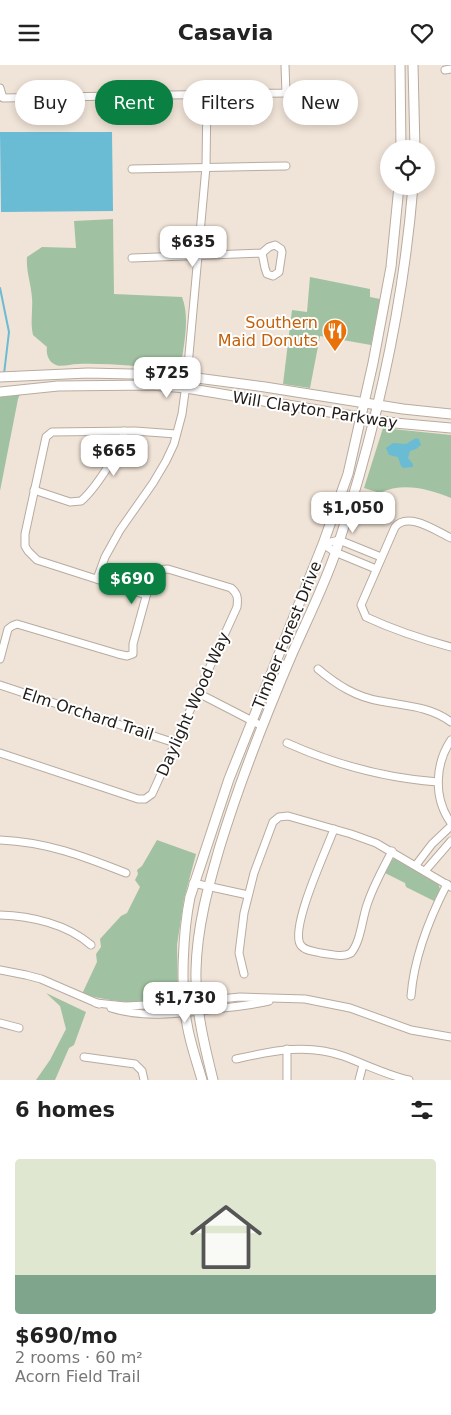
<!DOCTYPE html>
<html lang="en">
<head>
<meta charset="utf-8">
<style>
  body { margin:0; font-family:"DejaVu Sans",sans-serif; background:#f6f6f6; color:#222; height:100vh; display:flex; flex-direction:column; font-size:19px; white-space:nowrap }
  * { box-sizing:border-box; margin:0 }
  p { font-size:16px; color:#767676 }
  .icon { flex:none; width:28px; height:28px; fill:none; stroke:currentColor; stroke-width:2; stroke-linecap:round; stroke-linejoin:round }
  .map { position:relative; height:1015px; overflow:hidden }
  .panel { display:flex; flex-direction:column; background:#fff; flex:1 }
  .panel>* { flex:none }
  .banner { position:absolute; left:15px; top:15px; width:421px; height:45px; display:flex; gap:10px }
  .fabs { position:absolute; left:380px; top:75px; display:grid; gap:10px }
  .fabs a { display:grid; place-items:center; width:55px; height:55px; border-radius:50%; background:#fff; box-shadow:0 2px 8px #0003; font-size:25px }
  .price { position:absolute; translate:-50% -42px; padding:0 11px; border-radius:10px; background:#fff; color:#222; font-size:16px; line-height:32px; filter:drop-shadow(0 1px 2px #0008) }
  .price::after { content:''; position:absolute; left:50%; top:30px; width:15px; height:11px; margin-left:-8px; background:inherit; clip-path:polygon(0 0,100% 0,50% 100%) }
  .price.current { background:#0b8043; color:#fff }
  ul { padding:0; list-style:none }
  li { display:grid; align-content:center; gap:10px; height:265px; padding:0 15px }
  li+li { border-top:1px solid #e0e0e0 }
  li span { display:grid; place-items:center; height:155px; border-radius:5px; color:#555 }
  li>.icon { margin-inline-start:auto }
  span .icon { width:90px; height:90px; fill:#fffc; stroke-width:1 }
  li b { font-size:21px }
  h2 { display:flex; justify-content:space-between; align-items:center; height:60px; padding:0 15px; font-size:21px }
  .pill { padding:0 18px; border-radius:22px; background:#fff; box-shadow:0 2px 8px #0003; font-size:18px; line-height:45px }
  .pill.current { background:#0b8043; color:#fff }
  header { display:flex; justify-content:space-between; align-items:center; height:65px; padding:0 15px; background:#fff; font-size:22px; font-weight:800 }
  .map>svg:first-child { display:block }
  .green { fill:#a1c2a2 }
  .water { fill:#6abbd4 }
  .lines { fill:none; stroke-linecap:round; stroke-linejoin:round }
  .stream { stroke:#6abbd4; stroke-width:2 }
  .minor-casing { stroke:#b8aba0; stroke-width:9 }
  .major-casing { stroke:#b8aba0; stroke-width:11 }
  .minor { stroke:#fff; stroke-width:7 }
  .major { stroke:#fff; stroke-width:9 }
  .labels { text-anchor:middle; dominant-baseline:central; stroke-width:4; stroke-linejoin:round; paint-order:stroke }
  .food-label { font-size:16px; fill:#c56008; stroke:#fff; text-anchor:end }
  .street-label { font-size:16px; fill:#211c18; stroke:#fff }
</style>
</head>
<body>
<header><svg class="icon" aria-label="menu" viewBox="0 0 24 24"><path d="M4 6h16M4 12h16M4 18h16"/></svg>Casavia<svg class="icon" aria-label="heart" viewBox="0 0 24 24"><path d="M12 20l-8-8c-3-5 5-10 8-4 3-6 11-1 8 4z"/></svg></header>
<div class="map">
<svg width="451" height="1015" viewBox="0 0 451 1015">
  <rect width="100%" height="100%" fill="#f0e3d7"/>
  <g class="green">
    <path d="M 113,154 L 114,229 L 182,232 C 190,252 184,279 181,300 L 177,304 C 144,302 110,298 77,299 C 70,299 60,303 54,299 C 48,296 46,288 47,282 L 33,270 C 30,257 33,245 32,233 C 31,218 26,207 27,192 L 42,182 L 76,183 L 74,156 Z"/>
    <path d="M 310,212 L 370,224 L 370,232 L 380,234 L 371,280 L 320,271 L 310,323 L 283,319 L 292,245 L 307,247 Z"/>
    <path d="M 20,329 L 18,334 L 0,426 L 0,331 Z"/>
    <path d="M 383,363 L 451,370 L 451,433 C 428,424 403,417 380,428 L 364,423 Z"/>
    <path d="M 157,775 L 196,789 L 184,834 L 177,880 L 178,934 C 156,942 105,936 82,929 L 97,897 L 96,889 L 101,882 L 100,874 L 121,851 L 127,848 L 140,822 L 135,815 L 138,809 L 137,805 L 142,801 Z"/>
    <path d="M 395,793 L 398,793 L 438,818 L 440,824 L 434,836 L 406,822 L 405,818 L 385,808 L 392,795 Z"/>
    <path d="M 46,928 L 86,947 L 74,980 L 69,983 L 55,1015 L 36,1015 L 50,995 L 66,964 L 60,941 Z"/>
  </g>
  <g class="water">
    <path d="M 0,67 L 112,67 L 113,146 L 1,147 Z"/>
    <path d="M 416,373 L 419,374 L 421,380 L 416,384 L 410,386 L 408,393 L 413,399 L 413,402 L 403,403 L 401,401 L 398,392 L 389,390 L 386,383 L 393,378 L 406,379 Z"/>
  </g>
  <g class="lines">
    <path class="stream" d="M 0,223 L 9,267 L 4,309"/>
    <defs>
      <g id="minor">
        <path d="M 445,5 L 451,4"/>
        <path d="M 0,23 L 3,33 L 286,28 L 285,0"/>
        <path d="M 132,104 L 286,101"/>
        <path d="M 132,193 L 262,188 L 269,182 L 275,180 L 281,184 L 282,187 L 279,207 L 273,211 L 267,209 L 265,203 L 262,188"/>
        <path d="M 34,425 L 70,437 L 81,436 C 94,425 123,383 124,366"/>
        <path d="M 451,473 C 436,466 408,446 395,462 L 361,540 L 366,552 C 394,565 421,574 451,582"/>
        <path d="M 323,479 L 339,475 L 381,492"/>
        <path d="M 323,479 L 335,487 L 376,504"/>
        <path d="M 97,514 L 105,492 L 120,465 L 153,418 L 166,396 L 174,379 L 182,349 L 187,312 L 206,102 L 207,31"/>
        <path d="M 146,530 L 37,495 L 28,486 L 25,481 L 25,469 L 46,372 L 52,367 L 135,366 L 176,369"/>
        <path d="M 0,594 L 8,564 L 12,561 L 17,559 L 118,589 L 127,591 L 133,589 L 133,579 L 150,517 C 154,508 158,504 168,504 L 231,523 C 238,529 238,533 237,542 L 152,729 L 145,734 L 138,734 L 0,688"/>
        <path d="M 318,604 C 337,620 356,632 380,636 C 405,641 429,641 451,657"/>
        <path d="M 0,620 L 175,678"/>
        <path d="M 198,628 L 262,661"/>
        <path d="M 451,675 C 435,699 433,733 451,758"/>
        <path d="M 287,678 C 336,700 384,713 438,717"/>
        <path d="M 334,764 C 326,786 291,860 300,879 C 304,886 313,886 321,888 C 331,889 342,893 351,888 C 361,876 362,854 367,840 C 373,821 383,804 392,786"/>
        <path d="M 0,775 C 47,777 83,791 126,808"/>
        <path d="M 416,800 L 432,779 L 451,761"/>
        <path d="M 425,806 L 451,776"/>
        <path d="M 193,818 L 248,830"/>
        <path d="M 0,850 C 31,851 67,859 91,880"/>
        <path d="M 0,905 L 26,910 L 41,914 L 99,939"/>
        <path d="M 244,909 L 239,888 L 244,848 L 254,808 L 273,757 L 279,752 L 288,751 L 351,769 L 376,778 L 451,822"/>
        <path d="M 411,931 C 414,892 429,854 447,819"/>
        <path d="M 96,938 L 125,941 L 170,939 L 240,932 L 305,934 L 350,943 L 411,965 L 451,972"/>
        <path d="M 111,943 C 143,953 175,949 207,945 C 228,942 248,941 269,936"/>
        <path d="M 0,958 L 19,963"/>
        <path d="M 287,984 L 287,1015"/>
        <path d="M 84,992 L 135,999 L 142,1006 L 144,1015"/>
        <path d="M 236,994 C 272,986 307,978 343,991 C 365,999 386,1010 409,1015"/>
        <path d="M 359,1015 L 363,1000"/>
      </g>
      <g id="major">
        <path d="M 400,0 L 401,84"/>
        <path d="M 413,0 L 415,84"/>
        <path d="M 0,312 L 88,308 L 174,310 L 265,322 L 403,344 L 451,349"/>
        <path d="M 0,327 L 58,321 L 151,320 L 186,323 L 395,358 L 451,363"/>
        <path d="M 202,1015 C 197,997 190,978 187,959 C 180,925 183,866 190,832 L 229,714 L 323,479 L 348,409 L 373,298 L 391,202 L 399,121"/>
        <path d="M 213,1015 C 204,979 195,942 196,905 C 197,862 208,822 220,781 C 240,716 265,652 292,589 C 307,555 324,521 336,486 C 375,368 403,245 413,121"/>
      </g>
    </defs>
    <use href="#minor" class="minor-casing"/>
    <use href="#major" class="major-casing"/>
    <use href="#minor" class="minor"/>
    <use href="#major" class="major"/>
  </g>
  <defs>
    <symbol id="restaurant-pin" viewBox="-11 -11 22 30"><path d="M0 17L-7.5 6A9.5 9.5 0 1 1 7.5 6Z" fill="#e8710a" stroke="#fff"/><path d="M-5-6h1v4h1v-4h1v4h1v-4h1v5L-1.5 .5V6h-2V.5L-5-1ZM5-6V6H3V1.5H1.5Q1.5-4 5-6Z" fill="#fff"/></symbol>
  </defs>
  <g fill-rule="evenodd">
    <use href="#restaurant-pin" x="321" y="252" width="28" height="38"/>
  </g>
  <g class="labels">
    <g class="food-label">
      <text x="318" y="257">Southern<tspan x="318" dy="18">Maid Donuts</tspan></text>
    </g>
    <g class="street-label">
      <text transform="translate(315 345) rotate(9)">Will Clayton Parkway</text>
      <text transform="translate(287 570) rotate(-68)">Timber Forest Drive</text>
      <text transform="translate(193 639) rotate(-66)">Daylight Wood Way</text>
      <text transform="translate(88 649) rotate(18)">Elm Orchard Trail</text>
    </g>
  </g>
</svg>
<div class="fabs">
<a><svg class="icon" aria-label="locate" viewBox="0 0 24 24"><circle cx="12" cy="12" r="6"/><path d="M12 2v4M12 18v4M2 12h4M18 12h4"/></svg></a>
</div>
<b class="price" style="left:193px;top:203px">$635</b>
<b class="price" style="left:167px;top:334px">$725</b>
<b class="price" style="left:114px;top:412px">$665</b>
<b class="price" style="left:353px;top:469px">$1,050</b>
<b class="price current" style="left:132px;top:540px">$690</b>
<b class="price" style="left:185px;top:959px">$1,730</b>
<div class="banner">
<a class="pill">Buy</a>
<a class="pill current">Rent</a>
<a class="pill">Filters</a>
<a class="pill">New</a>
</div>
</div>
<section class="panel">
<h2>6 homes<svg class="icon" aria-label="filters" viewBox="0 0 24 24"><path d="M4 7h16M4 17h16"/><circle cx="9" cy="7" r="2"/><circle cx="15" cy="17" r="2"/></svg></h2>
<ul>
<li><span style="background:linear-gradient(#dfe7d0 75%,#7fa58c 0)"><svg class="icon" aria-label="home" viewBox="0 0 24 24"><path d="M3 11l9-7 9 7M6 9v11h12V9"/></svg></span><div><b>$690/mo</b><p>2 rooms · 60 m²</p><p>Acorn Field Trail</p></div></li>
</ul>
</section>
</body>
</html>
